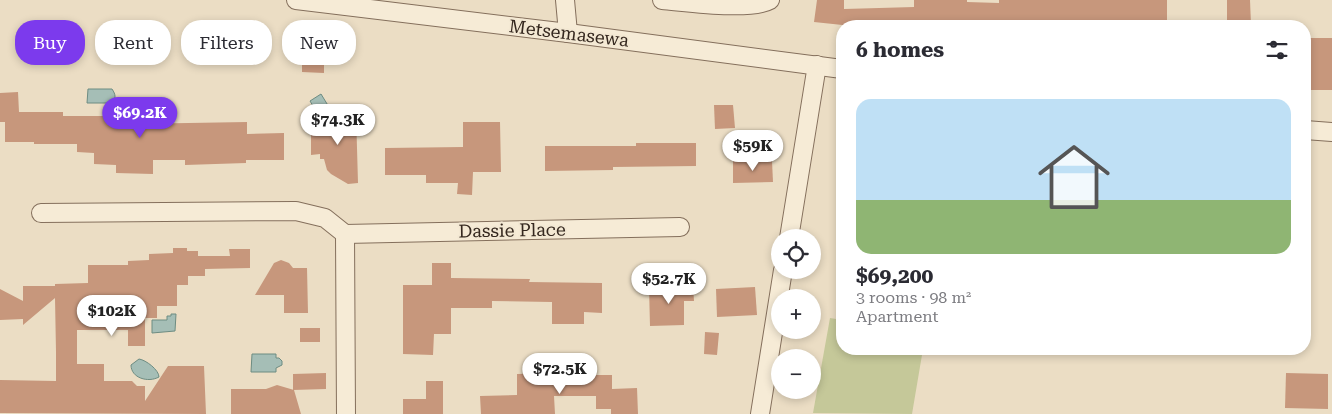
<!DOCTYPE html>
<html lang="en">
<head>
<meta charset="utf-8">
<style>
  body { margin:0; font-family:"Roboto Serif",serif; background:#f7f7f7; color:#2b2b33; height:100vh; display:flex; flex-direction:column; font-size:19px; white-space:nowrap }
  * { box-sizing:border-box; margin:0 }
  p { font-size:16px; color:#7c7c81 }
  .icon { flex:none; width:28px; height:28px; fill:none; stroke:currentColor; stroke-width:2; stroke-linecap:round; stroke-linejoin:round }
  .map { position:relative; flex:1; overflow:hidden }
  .panel { position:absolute; left:836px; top:20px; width:475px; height:335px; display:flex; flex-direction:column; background:#fff; border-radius:20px; box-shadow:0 2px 8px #0003 }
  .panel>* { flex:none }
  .hud { position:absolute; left:15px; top:20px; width:475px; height:45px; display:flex; gap:10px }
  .buttons { position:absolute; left:771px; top:229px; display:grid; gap:10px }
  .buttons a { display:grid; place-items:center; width:50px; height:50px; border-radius:50%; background:#fff; box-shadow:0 2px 8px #0003; font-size:25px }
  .price { position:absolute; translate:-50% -42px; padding:0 11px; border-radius:18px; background:#fff; color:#222; font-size:16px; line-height:32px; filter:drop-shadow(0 1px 2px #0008) }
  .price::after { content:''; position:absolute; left:50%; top:30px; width:15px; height:11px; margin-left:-8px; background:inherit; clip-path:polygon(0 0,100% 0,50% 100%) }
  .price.active { background:#7c3aed; color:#fff }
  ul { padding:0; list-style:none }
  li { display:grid; align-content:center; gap:10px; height:265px; padding:0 20px }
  li span { display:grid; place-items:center; height:155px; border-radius:15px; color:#555 }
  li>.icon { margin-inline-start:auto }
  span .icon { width:90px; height:90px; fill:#fffc; stroke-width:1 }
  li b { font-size:21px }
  h2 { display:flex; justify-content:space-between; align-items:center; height:60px; padding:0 20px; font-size:21px }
  .tag { padding:0 18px; border-radius:20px; background:#fff; box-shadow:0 2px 8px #0003; font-size:18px; line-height:45px }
  .tag.active { background:#7c3aed; color:#fff }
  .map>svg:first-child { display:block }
  .green { fill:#c5c899 }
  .water { fill:#a5beb6; stroke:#6d8c82 }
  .building { fill:#c7977c }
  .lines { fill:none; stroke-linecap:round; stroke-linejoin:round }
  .minor-casing { stroke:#846f5c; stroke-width:20 }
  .minor { stroke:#f6ebd6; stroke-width:18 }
  .labels { text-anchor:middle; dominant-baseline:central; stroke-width:4; stroke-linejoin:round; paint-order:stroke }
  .street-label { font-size:18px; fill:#35281f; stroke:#f3e8d3 }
</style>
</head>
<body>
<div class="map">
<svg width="1332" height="414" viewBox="0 0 1332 414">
  <rect width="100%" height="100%" fill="#ebddc4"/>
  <path class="green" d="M 830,318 L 842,320 L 842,349 L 923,349 L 912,414 L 813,413 Z"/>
  <g class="water">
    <path d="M 88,89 L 112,89 C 116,95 116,98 112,103 L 87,103 Z"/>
    <path d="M 321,94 L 332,112 L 321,119 L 310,101 Z"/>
    <path d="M 171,314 L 176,314 L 175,331 L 152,333 L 152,320 L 167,320 L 167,316 L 171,316 Z"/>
    <path d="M 252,354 L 276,354 L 276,358 L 279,358 L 282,361 L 282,365 L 276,368 L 276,372 L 251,372 Z"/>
    <path d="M 139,359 C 146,360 159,370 159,377 C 148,383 131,378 131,365 Z"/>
  </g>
  <g class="building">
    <path d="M 817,0 L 844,0 L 844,9 L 914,7 L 914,0 L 967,0 L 967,2 L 999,3 L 999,0 L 1167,0 L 1167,25 L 1064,26 L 1011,23 L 1011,26 L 852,26 L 814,22 Z"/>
    <path d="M 1227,0 L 1250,0 L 1251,25 L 1227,25 Z"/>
    <path d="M 1305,38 L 1332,38 L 1332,90 L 1306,90 Z"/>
    <path d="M 302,50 L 324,50 L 324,73 L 302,72 Z"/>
    <path d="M 18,92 L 19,112 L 63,112 L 63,116 L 130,116 L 130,124 L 247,122 L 247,134 L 284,133 L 284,160 L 246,160 L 246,163 L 185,165 L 185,160 L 153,160 L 153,174 L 116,173 L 116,165 L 94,164 L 94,153 L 77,152 L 77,144 L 34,144 L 34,142 L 5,142 L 5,122 L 0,122 L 0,93 Z"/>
    <path d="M 714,105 L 733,105 L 735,128 L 715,129 Z"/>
    <path d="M 342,113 L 356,113 L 358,183 L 348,184 L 331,174 L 327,170 L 324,159 L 320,159 L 320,154 L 311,155 L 311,130 L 320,130 L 325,120 L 329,117 Z"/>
    <path d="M 463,122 L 500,122 L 501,172 L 473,172 L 472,195 L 457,194 L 458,183 L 426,183 L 426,175 L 385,175 L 385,148 L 463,147 Z"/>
    <path d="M 636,143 L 696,143 L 696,166 L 613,167 L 613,170 L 545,171 L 545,146 L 636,146 Z"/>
    <path d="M 733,161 L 772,161 L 773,182 L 733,183 Z"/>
    <path d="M 173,248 L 187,248 L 187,251 L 198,251 L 198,256 L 230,256 L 229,249 L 250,249 L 250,268 L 205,269 L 205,276 L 188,276 L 188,285 L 177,285 L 177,306 L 157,306 L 157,318 L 145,318 L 145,346 L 128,346 L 128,330 L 77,330 L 77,364 L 104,364 L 104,381 L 132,381 L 137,386 L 145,386 L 145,401 L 168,366 L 204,366 L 206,414 L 0,413 L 0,380 L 56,381 L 56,352 L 55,298 L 23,325 L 23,319 L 0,320 L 0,289 L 23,301 L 23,286 L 55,286 L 55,284 L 88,283 L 88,265 L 128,265 L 128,261 L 149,260 L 149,254 L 173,253 Z"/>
    <path d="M 281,260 L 289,263 L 293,268 L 307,268 L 308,313 L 284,313 L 284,295 L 255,295 L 274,263 Z"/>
    <path d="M 432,263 L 451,263 L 451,278 L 530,279 L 529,282 L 602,283 L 602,313 L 584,312 L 584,324 L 552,324 L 552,302 L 492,301 L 492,308 L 451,308 L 451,334 L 434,334 L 433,355 L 403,354 L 403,285 L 432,285 Z"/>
    <path d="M 693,286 L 694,301 L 684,301 L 684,325 L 650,326 L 649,287 Z"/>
    <path d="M 755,287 L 757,315 L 717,317 L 716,289 Z"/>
    <rect x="300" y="328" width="20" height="14"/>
    <path d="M 705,332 L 719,333 L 717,355 L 704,354 Z"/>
    <path d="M 326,373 L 326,389 L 293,390 L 293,374 Z"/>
    <path d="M 558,373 L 558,375 L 612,375 L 612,389 L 637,388 L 638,414 L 611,414 L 611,409 L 596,409 L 596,396 L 554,396 L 555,414 L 481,414 L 480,396 L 517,395 L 517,374 Z"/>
    <path d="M 1286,373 L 1328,374 L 1328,409 L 1285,408 Z"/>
    <path d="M 426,381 L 443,381 L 443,414 L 403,414 L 403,399 L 426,399 Z"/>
    <path d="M 277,385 L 294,390 L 301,414 L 231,414 L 231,389 L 266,389 Z"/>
  </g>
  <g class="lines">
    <defs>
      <g id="minor">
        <path d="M 296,0 L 568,33 L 842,69"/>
        <path d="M 565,0 L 568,33"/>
        <path d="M 662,0 C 687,2 751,11 770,0"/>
        <path d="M 1305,130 L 1332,132"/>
        <path d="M 41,213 L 296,211 L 325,218 L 345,234"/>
        <path d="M 345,234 L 680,227"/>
        <path d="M 345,234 L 346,414"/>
        <path d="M 789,238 L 817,65"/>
        <path d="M 760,414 L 783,270"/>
      </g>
    </defs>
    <use href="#minor" class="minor-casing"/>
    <use href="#minor" class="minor"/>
  </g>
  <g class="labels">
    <g class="street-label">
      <text transform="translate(569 33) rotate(7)">Metsemasewa</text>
      <text transform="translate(512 230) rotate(-1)">Dassie Place</text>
    </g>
  </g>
</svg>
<div class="buttons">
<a><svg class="icon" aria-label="locate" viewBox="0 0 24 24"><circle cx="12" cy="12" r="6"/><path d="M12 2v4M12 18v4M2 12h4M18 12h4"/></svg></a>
<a>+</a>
<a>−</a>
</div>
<b class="price active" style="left:140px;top:139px">$69.2K</b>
<b class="price" style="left:338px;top:146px">$74.3K</b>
<b class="price" style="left:753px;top:172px">$59K</b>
<b class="price" style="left:669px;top:305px">$52.7K</b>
<b class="price" style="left:112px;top:337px">$102K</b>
<b class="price" style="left:560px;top:395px">$72.5K</b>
<div class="hud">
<a class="tag active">Buy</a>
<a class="tag">Rent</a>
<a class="tag">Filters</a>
<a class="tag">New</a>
</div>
<section class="panel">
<h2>6 homes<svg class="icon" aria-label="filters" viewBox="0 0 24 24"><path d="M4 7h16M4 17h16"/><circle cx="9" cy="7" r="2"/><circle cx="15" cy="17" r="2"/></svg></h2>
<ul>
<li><span style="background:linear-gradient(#bfe0f5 65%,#8fb573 0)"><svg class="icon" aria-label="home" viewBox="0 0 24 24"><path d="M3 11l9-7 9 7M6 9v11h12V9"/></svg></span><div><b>$69,200</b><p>3 rooms · 98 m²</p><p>Apartment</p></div></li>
</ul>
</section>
</div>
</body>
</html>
